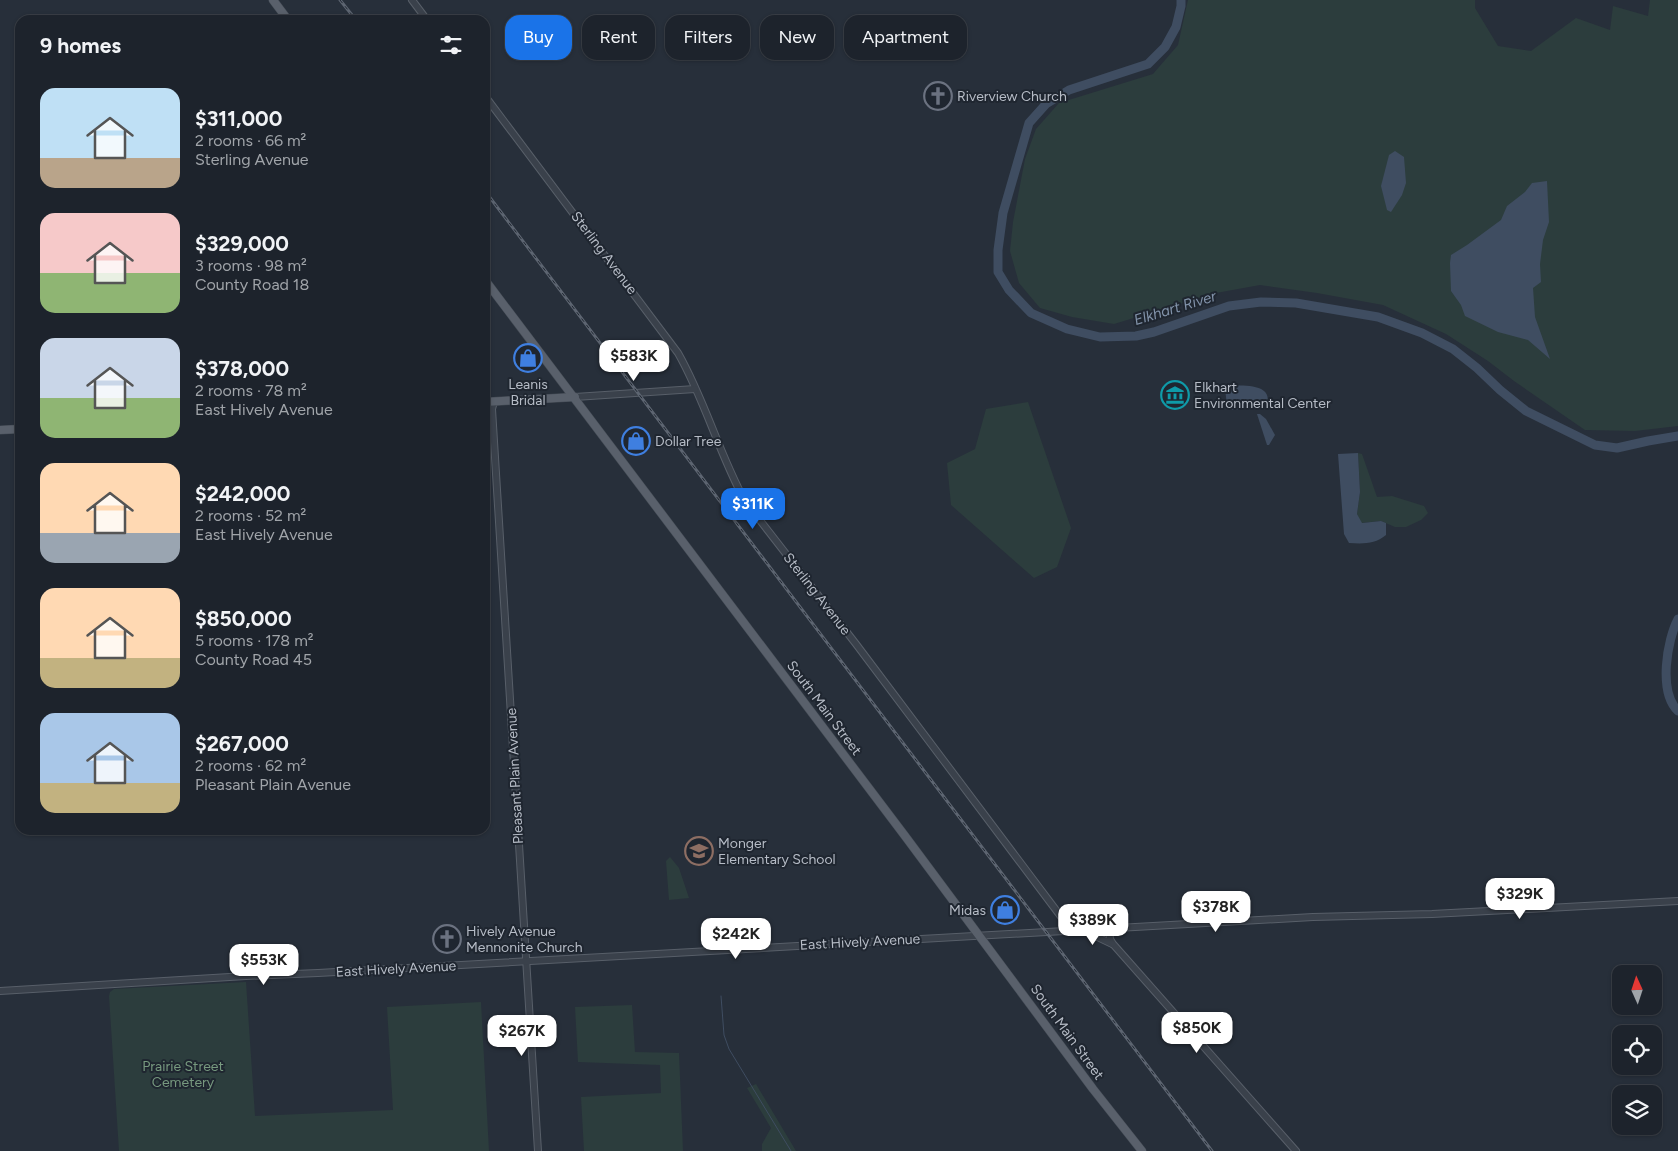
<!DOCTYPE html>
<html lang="en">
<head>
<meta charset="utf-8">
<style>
  body { margin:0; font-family:Figtree,sans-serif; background:#252b34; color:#f1f3f6; height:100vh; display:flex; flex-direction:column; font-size:19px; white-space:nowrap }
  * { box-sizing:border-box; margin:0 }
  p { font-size:16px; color:#a0a4a9 }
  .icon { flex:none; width:28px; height:28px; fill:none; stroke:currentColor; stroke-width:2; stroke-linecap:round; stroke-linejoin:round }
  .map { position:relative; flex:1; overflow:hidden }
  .side { position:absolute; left:15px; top:15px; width:475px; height:820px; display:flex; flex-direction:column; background:#1d232c; border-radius:15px; box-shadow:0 1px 4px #0004,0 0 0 1px #3b4048 }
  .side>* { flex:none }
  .banner { position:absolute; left:505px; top:15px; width:475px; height:45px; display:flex; gap:10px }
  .needle { width:32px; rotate:357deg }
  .controls { position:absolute; left:1612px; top:965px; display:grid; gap:10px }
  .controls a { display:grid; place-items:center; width:50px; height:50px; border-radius:10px; background:#1d232c; box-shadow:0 1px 4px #0004,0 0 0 1px #3b4048; font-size:25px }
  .price { position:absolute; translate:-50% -42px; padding:0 11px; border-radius:10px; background:#fff; color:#222; font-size:16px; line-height:32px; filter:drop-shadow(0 1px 2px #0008) }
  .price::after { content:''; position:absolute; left:50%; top:30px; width:15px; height:11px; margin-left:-8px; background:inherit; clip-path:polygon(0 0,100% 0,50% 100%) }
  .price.current { background:#1a73e8; color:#fff }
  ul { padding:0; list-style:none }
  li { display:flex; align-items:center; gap:15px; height:125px; padding:0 25px }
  li span { display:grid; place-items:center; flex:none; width:140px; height:100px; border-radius:15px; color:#555 }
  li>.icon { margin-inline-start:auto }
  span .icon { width:60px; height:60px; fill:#fffc; stroke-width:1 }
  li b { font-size:21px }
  h2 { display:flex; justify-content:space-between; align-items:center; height:60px; padding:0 25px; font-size:21px }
  .tag { padding:0 18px; border-radius:15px; background:#1d232c; box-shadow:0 1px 4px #0004,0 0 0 1px #3b4048; font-size:18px; line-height:45px }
  .tag.current { background:#1a73e8; color:#fff }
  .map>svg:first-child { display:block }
  .green { fill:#2c3d3d }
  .water { fill:#3f4d61 }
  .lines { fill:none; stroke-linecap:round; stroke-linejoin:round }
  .stream { stroke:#3f4d61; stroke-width:1 }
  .river { stroke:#3f4d61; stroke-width:9 }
  .minor-casing { stroke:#585f69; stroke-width:8 }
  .major-casing { stroke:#434a54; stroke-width:9 }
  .minor { stroke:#3a414b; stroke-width:6 }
  .major { stroke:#59606b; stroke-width:8 }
  .rail-casing { stroke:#5d6571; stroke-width:3 }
  .rail { stroke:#1f2630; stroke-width:1; stroke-dasharray:4; stroke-linecap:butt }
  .labels { text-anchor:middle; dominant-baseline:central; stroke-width:4; stroke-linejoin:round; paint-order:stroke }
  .poi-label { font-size:14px; fill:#b6bcc6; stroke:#1f2630; text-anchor:start }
  .street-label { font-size:14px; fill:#b6bcc6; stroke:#1f2630 }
  .park-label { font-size:14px; fill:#77997f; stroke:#1f2630 }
  .water-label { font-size:15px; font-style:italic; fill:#8293aa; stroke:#1f2630 }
</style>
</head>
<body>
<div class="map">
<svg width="1678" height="1151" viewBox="0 0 1678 1151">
  <rect width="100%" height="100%" fill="#272f3a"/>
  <g class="green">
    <path d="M 1188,0 L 1475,0 L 1475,8 L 1498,46 L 1531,51 L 1576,18 L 1610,30 L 1613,6 L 1648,16 L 1650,0 L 1678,0 L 1678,426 L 1635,431 L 1585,430 L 1514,381 L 1488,361 L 1446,334 L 1383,305 L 1317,293 L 1260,285 L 1216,293 L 1114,324 L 1072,317 L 1040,308 L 1019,283 L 1010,251 L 1013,222 L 1025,159 L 1036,129 L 1059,103 L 1153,74 L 1178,45 Z"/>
    <path d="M 1028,402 L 1071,528 L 1057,567 L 1034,578 L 951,505 L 947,463 L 975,449 L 986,409 Z"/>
    <path d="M 1358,453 L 1362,454 L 1377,497 L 1392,496 L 1424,506 L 1428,513 L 1421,520 L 1406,527 L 1395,527 L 1381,521 L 1361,523 L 1357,514 L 1360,492 Z"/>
    <path d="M 670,857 L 679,868 L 689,898 L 669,900 L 666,861 Z"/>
    <path d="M 246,982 L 255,1116 L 393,1110 L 387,1007 L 481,1002 L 489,1151 L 119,1151 L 109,996 L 110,992 L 114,989 Z"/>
    <path d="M 632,1005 L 635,1052 L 679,1053 L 683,1151 L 584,1151 L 581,1097 L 661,1093 L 660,1065 L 578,1062 L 575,1007 Z"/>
    <path d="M 756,1084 L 796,1151 L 762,1151 L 762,1144 L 771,1128 L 747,1088 Z"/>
  </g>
  <g class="water">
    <path d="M 1395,151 L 1404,157 L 1406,183 L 1402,195 L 1391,212 L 1387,210 L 1381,186 L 1389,155 Z"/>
    <path d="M 1547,181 L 1549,222 L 1543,240 L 1540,264 L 1541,282 L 1533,288 L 1535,317 L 1550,359 L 1528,340 L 1498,332 L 1465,316 L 1461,305 L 1451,291 L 1450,263 L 1451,255 L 1467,245 L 1501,220 L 1507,206 L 1525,192 L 1532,183 Z"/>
    <path d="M 1229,385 C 1242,386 1273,383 1267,404 L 1263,406 L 1233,410 L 1227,406 L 1225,388 Z"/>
    <path d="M 1257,414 L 1260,414 L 1266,419 L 1275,435 L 1269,445 L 1267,445 Z"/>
    <path d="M 1358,453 L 1360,492 L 1357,514 L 1362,523 L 1381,521 L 1386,523 L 1386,535 C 1375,544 1364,544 1349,543 L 1344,534 L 1338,454 Z"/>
  </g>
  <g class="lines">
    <path class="stream" d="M 721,996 L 724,1035 L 729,1049 L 791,1151"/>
    <g class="river">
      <path d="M 1181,0 L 1181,6 L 1176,27 L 1165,47 L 1148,64 L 1069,90 L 1046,104 L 1029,123 L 1003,213 L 998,250 L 998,272 L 1009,290 L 1031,313 L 1067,329 L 1100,337 L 1136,336 L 1154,332 L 1229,306 L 1261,302 L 1296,303 L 1378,317 L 1422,333 L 1453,349 L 1477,368 L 1500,390 L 1526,411 L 1595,445 L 1617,448 L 1648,441 L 1678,436"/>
      <path d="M 1678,619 C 1667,640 1658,692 1678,711"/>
    </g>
    <defs>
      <g id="minor">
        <path d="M 412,0 L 427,20"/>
        <path d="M 485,96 L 678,353 C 705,400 719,454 745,501 L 856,644 L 1071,930"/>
        <path d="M 575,397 L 695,389"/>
        <path d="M 494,402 L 492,409 L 538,1151"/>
        <path d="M 1109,928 L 1110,939 L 1113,944 L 1296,1151"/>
        <path d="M 1085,931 L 1112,944"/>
        <path d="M 0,991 L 246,976 L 318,973 L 1313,917 L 1432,914 L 1678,901"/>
      </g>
      <g id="major">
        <path d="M 273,0 L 288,20"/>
        <path d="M 485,280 L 905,836 L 1093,1089 L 1142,1151"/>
        <path d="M 485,402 L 575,397"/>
        <path d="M 0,430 L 20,429"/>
      </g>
    </defs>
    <use href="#minor" class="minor-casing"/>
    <use href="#major" class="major-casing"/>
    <use href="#minor" class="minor"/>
    <use href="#major" class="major"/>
    <defs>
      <g id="rail">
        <path d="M 340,0 L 356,20"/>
        <path d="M 485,191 L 1212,1151"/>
      </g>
    </defs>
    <use href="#rail" class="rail-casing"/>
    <use href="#rail" class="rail"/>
  </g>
  <defs>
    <symbol id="church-ring" viewBox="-11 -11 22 22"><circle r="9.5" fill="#1f2630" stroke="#6b7280" stroke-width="1.5"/><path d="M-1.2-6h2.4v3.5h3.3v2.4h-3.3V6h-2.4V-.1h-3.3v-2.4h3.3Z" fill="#6b7280"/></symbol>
    <symbol id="shop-ring" viewBox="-11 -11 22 22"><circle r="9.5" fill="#1f2630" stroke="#3f7fe0" stroke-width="1.5"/><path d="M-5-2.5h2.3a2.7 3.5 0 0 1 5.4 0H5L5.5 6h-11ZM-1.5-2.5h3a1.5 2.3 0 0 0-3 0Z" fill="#3f7fe0"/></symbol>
    <symbol id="museum-ring" viewBox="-11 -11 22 22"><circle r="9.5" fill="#1f2630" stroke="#0f9aa8" stroke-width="1.5"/><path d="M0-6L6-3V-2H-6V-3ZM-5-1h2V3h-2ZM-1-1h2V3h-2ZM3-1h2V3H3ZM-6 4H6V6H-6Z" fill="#0f9aa8"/></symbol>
    <symbol id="school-ring" viewBox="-11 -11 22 22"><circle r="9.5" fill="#1f2630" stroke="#8d6e63" stroke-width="1.5"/><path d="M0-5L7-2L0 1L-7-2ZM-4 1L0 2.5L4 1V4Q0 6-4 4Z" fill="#8d6e63"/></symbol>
  </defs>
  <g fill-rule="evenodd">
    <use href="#church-ring" x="922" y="80" width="32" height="32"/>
    <use href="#shop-ring" x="512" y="342" width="32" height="32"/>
    <use href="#museum-ring" x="1159" y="379" width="32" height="32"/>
    <use href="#shop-ring" x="620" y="425" width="32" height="32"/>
    <use href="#school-ring" x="683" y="835" width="32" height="32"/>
    <use href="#shop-ring" x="989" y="894" width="32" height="32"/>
    <use href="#church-ring" x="431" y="923" width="32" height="32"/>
  </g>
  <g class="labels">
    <g class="poi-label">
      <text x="957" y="96">Riverview Church</text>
      <text x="528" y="384" text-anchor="middle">Leanis<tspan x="528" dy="16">Bridal</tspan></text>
      <text x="1194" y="387">Elkhart<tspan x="1194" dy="16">Environmental Center</tspan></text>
      <text x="655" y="441">Dollar Tree</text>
      <text x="718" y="843">Monger<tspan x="718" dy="16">Elementary School</tspan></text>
      <text x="986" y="910" text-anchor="end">Midas</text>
      <text x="466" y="931">Hively Avenue<tspan x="466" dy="16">Mennonite Church</tspan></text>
    </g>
    <g class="street-label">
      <text transform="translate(604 253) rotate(53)">Sterling Avenue</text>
      <text transform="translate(817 594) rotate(52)">Sterling Avenue</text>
      <text transform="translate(824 708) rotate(53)">South Main Street</text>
      <text transform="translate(515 776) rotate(-93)">Pleasant Plain Avenue</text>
      <text transform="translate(860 942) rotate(-3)">East Hively Avenue</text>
      <text transform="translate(396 969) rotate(-3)">East Hively Avenue</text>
      <text transform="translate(1067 1032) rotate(54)">South Main Street</text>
    </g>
    <g class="park-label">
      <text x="183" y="1066">Prairie Street<tspan x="183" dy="16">Cemetery</tspan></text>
    </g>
    <g class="water-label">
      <text transform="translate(1175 308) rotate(-17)">Elkhart River</text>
    </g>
  </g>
</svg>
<div class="controls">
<a><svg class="needle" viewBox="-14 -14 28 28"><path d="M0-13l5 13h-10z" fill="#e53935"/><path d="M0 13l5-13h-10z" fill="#a0a4a9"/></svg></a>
<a><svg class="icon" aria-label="locate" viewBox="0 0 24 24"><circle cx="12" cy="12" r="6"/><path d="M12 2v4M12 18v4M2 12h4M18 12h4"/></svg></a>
<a><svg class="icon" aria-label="layers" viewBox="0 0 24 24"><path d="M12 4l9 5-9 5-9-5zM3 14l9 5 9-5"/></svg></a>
</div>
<b class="price" style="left:634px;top:382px">$583K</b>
<b class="price current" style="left:753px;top:530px">$311K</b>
<b class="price" style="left:1520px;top:920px">$329K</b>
<b class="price" style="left:1216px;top:933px">$378K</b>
<b class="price" style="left:1093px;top:946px">$389K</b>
<b class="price" style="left:736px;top:960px">$242K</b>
<b class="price" style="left:264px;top:986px">$553K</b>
<b class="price" style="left:1197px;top:1054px">$850K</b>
<b class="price" style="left:522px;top:1057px">$267K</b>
<div class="banner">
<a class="tag current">Buy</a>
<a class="tag">Rent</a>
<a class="tag">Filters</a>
<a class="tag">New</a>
<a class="tag">Apartment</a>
</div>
<section class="side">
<h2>9 homes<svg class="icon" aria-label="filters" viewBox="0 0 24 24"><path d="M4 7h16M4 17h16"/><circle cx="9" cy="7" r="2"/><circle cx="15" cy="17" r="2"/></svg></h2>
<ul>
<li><span style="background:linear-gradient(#bfe0f5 70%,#b9a48a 0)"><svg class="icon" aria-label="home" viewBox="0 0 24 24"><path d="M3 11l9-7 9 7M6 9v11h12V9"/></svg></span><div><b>$311,000</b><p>2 rooms · 66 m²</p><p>Sterling Avenue</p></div></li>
<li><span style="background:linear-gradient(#f6c9c9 60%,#8fb573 0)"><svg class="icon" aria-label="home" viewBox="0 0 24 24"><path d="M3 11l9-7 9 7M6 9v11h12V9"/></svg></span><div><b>$329,000</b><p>3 rooms · 98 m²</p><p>County Road 18</p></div></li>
<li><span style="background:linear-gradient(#c9d6e8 60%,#8fb573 0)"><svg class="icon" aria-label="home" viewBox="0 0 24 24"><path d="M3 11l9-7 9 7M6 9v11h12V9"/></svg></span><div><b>$378,000</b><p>2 rooms · 78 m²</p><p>East Hively Avenue</p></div></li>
<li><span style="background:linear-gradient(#ffd9b3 70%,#9aa5b1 0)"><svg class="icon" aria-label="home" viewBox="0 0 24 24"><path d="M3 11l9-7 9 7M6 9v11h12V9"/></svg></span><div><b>$242,000</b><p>2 rooms · 52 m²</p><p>East Hively Avenue</p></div></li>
<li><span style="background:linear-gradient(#ffd9b3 70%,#c2b280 0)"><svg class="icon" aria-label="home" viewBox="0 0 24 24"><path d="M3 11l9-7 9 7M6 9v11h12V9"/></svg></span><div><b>$850,000</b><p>5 rooms · 178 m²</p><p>County Road 45</p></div></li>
<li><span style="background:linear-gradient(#a9c7e8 70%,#c2b280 0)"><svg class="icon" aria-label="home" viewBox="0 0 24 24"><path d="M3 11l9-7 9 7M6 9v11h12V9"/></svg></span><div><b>$267,000</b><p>2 rooms · 62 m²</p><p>Pleasant Plain Avenue</p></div></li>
</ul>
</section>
</div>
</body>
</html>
